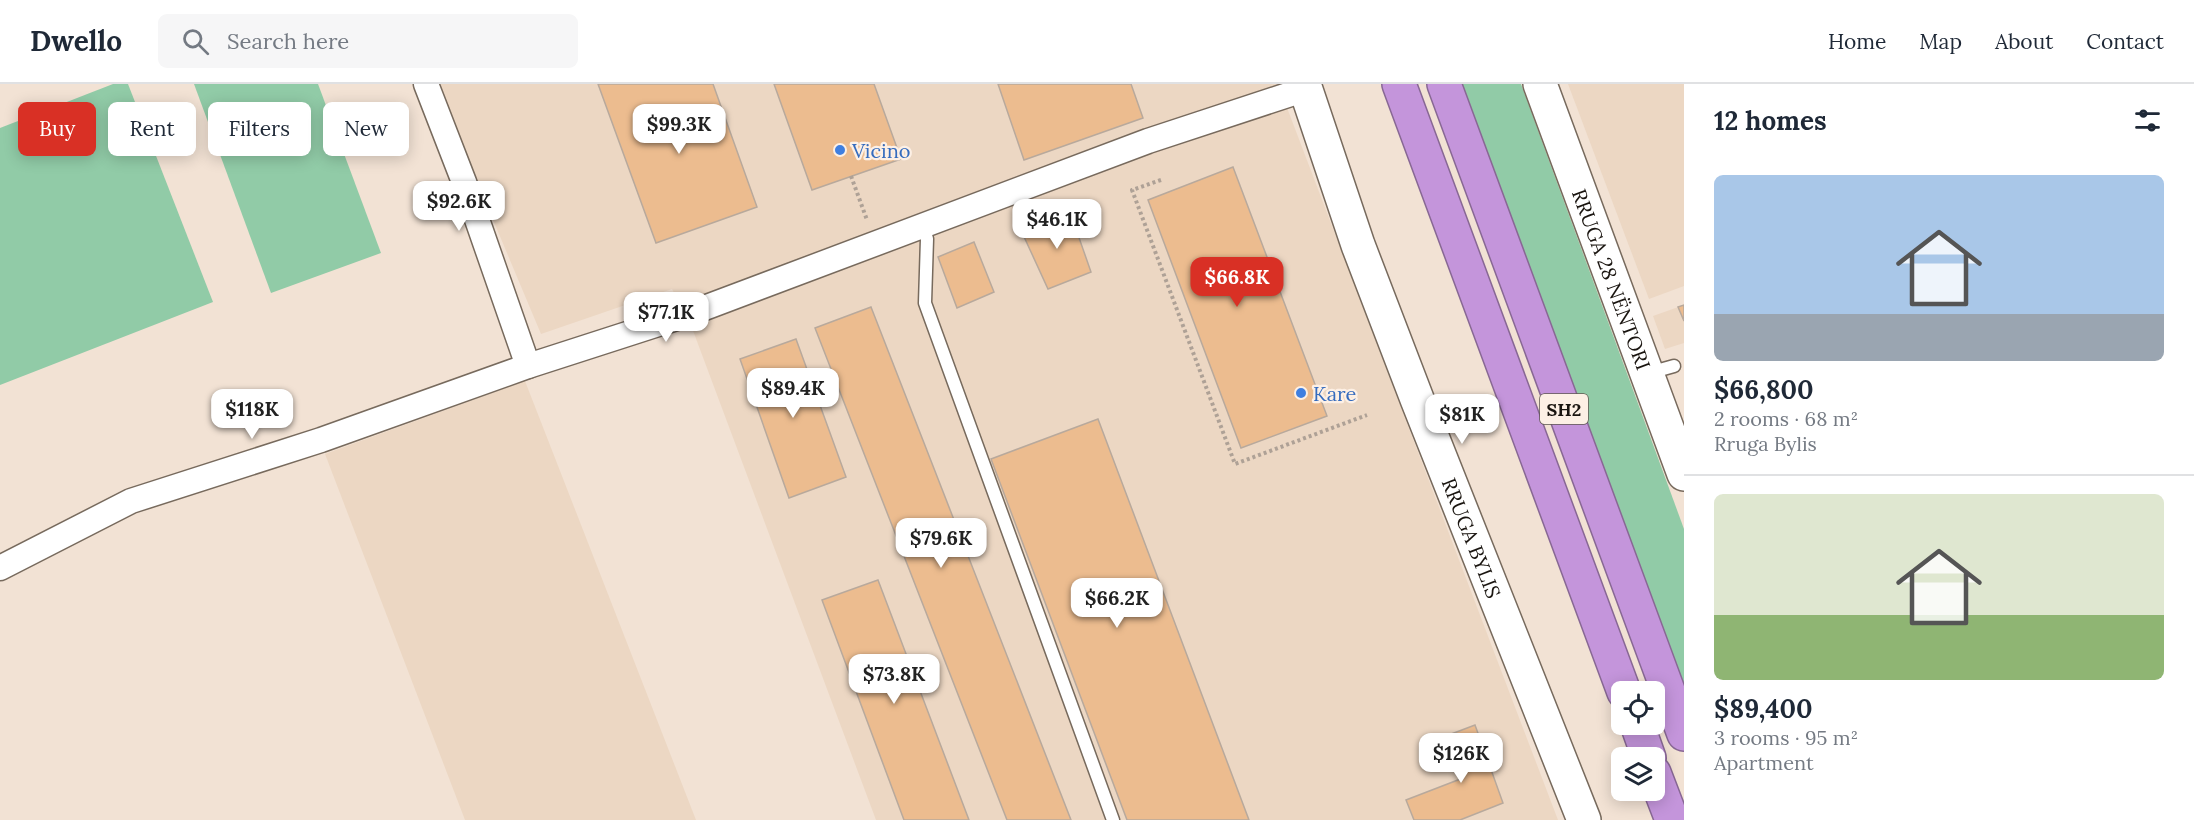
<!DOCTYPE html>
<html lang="en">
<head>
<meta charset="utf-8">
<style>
  body { margin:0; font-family:Lora,serif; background:#f6f6f7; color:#1f2937; height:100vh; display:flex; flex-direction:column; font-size:22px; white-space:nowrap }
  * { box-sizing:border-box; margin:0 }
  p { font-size:20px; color:#747a83 }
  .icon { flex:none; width:33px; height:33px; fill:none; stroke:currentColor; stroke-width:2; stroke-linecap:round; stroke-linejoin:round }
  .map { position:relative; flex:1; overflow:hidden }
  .sheet { display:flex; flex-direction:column; background:#fff; width:510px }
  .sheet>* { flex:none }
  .hud { position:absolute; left:18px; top:18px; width:570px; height:54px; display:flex; gap:12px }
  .tools { position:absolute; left:1611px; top:597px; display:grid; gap:12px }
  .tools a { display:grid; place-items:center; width:54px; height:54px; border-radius:9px; background:#fff; box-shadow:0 3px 15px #0003; font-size:30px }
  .price { position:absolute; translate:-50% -51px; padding:0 14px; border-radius:12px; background:#fff; color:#222; font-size:20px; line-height:39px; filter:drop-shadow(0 2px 3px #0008) }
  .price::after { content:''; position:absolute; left:50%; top:36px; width:18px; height:14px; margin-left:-9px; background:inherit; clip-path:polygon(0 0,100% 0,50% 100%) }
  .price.selected { background:#d93025; color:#fff }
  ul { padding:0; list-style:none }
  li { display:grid; align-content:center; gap:12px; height:318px; padding:0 30px }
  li+li { border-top:2px solid #e0e1e3 }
  li span { display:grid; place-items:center; height:186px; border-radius:9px; color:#555 }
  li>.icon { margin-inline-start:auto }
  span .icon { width:108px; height:108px; fill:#fffc; stroke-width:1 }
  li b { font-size:26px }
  h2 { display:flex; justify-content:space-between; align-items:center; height:72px; padding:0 30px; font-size:26px }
  .pill { padding:0 21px; border-radius:9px; background:#fff; box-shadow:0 3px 15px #0003; font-size:21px; line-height:54px }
  .pill.selected { background:#d93025; color:#fff }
  header { display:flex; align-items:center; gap:36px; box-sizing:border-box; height:84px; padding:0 30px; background:#fff; border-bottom:2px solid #e0e1e3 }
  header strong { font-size:28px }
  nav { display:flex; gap:33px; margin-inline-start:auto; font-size:21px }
  .search { width:420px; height:54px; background:#f6f6f7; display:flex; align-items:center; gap:15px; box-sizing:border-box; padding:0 21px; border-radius:9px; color:#747a83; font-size:22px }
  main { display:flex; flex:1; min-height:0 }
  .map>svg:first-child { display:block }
  .built { fill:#ecd7c3 }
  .green { fill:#91cba7 }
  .building { fill:#ecbc8f; stroke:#b8a99c; stroke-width:1.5 }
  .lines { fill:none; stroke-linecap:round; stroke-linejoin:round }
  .lane-casing { stroke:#776a5d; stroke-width:15 }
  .street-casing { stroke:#776a5d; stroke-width:27 }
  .secondary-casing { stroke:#776a5d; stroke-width:36 }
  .highway-casing { stroke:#886894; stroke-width:36 }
  .path { stroke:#aea196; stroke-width:4; stroke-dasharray:3 3; stroke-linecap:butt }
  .lane { stroke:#fff; stroke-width:12 }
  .street { stroke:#fff; stroke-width:24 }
  .secondary { stroke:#fff; stroke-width:33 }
  .highway { stroke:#c495db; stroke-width:33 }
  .shop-dot { fill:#3f7fe0; stroke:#fdf0e5; stroke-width:2 }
  .labels { text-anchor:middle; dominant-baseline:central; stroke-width:4.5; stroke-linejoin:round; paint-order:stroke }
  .shield { fill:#fdf0e5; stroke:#5e5750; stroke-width:1.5 }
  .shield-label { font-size:18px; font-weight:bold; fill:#1a1510 }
  .shop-label { font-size:20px; fill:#366cbe; stroke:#fdf0e5; text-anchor:start }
  .street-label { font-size:20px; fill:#1a1510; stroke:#fdf0e5 }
</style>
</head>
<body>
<header>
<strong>Dwello</strong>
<div class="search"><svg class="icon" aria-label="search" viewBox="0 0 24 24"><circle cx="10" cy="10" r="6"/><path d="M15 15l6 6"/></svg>Search here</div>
<nav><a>Home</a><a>Map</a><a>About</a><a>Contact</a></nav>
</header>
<main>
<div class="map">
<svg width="1684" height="736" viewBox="0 0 1684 736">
  <rect width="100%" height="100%" fill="#f2e2d4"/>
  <g class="built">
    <path d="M 436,0 L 1278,0 L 1558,736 L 876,736 L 692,244 L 672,205 L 541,250 Z"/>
    <path d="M 1568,0 L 1684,0 L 1684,202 L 1649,215 Z"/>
    <path d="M 1684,221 L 1684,259 L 1665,265 L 1653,232 Z"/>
    <path d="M 525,297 L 696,736 L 465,736 L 325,370 Z"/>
  </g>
  <g class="green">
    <path d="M 113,0 L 128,0 L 213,218 L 0,301 L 0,44 Z"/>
    <path d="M 194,0 L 318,0 L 381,169 L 271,209 Z"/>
    <path d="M 1462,0 L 1521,0 L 1684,445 L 1684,602 Z"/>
  </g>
  <g class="building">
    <path d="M 598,0 L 713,0 L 757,123 L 656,159 Z"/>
    <path d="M 774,0 L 874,0 L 901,75 L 812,106 Z"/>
    <path d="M 998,0 L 1131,0 L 1143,34 L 1024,76 Z"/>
    <path d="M 1233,83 L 1327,332 L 1241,364 L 1148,116 Z"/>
    <path d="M 1070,128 L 1091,188 L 1048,205 L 1020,144 Z"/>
    <path d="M 974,158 L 994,208 L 957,224 L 938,173 Z"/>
    <path d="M 1684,221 L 1684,237 L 1678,223 Z"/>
    <path d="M 871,223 L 1071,736 L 1007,736 L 815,244 Z"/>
    <path d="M 796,255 L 846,393 L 789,414 L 740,275 Z"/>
    <path d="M 1098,335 L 1249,736 L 1127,736 L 991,375 Z"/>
    <path d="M 878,496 L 969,736 L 904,736 L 822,516 Z"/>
    <path d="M 1475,641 L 1503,719 L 1460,736 L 1414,736 L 1406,716 L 1463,694 L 1446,652 Z"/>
  </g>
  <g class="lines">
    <defs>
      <g id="lane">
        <path d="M 923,141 L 927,155 L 925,219 L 1113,736"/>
        <path d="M 1649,289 L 1674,282"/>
      </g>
      <g id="street">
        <path d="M 426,0 L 464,98 L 528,282"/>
        <path d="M 0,484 L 131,417 L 321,356 L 528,282 L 683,232 L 1148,57 L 1306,5"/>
      </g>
      <g id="secondary">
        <path id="s1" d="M 1304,0 L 1358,161 L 1417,315 L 1584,736"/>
        <path id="s2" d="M 1540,0 L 1684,390"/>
      </g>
      <g id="highway">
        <path d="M 1399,0 L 1624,608"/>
        <path d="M 1444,0 L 1684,650"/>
        <path d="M 1637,640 L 1649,674"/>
        <path d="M 1654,689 L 1672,736"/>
      </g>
    </defs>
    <use href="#lane" class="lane-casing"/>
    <use href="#street" class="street-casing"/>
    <use href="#secondary" class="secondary-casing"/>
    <use href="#highway" class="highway-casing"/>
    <g class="path">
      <path d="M 851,92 L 867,136"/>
      <path d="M 1161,96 L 1132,106 L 1235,380 L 1367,331"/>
    </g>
    <use href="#lane" class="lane"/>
    <use href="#street" class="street"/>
    <use href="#secondary" class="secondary"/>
    <use href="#highway" class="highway"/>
  </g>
  <g class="shop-dot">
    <circle cx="840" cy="66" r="6"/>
    <circle cx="1301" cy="309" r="6"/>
  </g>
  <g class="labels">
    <rect class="shield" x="1540" y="310" width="48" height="30" rx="4.5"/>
    <g class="shield-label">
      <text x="1564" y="325">SH2</text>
    </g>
    <g class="shop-label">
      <text x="852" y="66">Vicino</text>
      <text x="1313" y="309">Kare</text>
    </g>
    <g class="street-label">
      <text stroke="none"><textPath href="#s2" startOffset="208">RRUGA 28 NËNTORI</textPath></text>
      <text stroke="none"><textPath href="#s1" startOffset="484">RRUGA BYLIS</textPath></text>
    </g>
  </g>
</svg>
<div class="tools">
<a><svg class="icon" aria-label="locate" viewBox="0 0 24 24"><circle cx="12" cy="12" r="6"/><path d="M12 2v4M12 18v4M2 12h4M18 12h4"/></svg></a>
<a><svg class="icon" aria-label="layers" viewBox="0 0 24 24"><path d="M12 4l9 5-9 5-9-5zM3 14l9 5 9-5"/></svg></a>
</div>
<b class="price" style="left:679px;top:71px">$99.3K</b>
<b class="price" style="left:459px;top:148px">$92.6K</b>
<b class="price" style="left:1057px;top:166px">$46.1K</b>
<b class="price selected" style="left:1237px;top:224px">$66.8K</b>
<b class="price" style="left:666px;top:259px">$77.1K</b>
<b class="price" style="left:793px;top:335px">$89.4K</b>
<b class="price" style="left:252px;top:356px">$118K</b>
<b class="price" style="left:1462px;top:361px">$81K</b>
<b class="price" style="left:941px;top:485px">$79.6K</b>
<b class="price" style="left:1117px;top:545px">$66.2K</b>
<b class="price" style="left:894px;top:621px">$73.8K</b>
<b class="price" style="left:1461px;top:700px">$126K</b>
<div class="hud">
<a class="pill selected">Buy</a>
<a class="pill">Rent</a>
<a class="pill">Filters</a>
<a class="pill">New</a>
</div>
</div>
<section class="sheet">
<h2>12 homes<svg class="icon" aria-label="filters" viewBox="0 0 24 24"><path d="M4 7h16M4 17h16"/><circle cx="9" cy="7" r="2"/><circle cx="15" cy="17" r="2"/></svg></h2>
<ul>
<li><span style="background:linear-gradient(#a9c7e8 75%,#9aa5b1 0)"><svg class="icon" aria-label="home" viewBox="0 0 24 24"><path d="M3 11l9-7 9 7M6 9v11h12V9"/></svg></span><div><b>$66,800</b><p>2 rooms · 68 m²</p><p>Rruga Bylis</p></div></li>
<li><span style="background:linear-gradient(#dfe7d0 65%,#8fb573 0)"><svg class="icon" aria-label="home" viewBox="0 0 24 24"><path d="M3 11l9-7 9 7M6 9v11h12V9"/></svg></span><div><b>$89,400</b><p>3 rooms · 95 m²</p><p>Apartment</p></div></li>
</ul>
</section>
</main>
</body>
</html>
